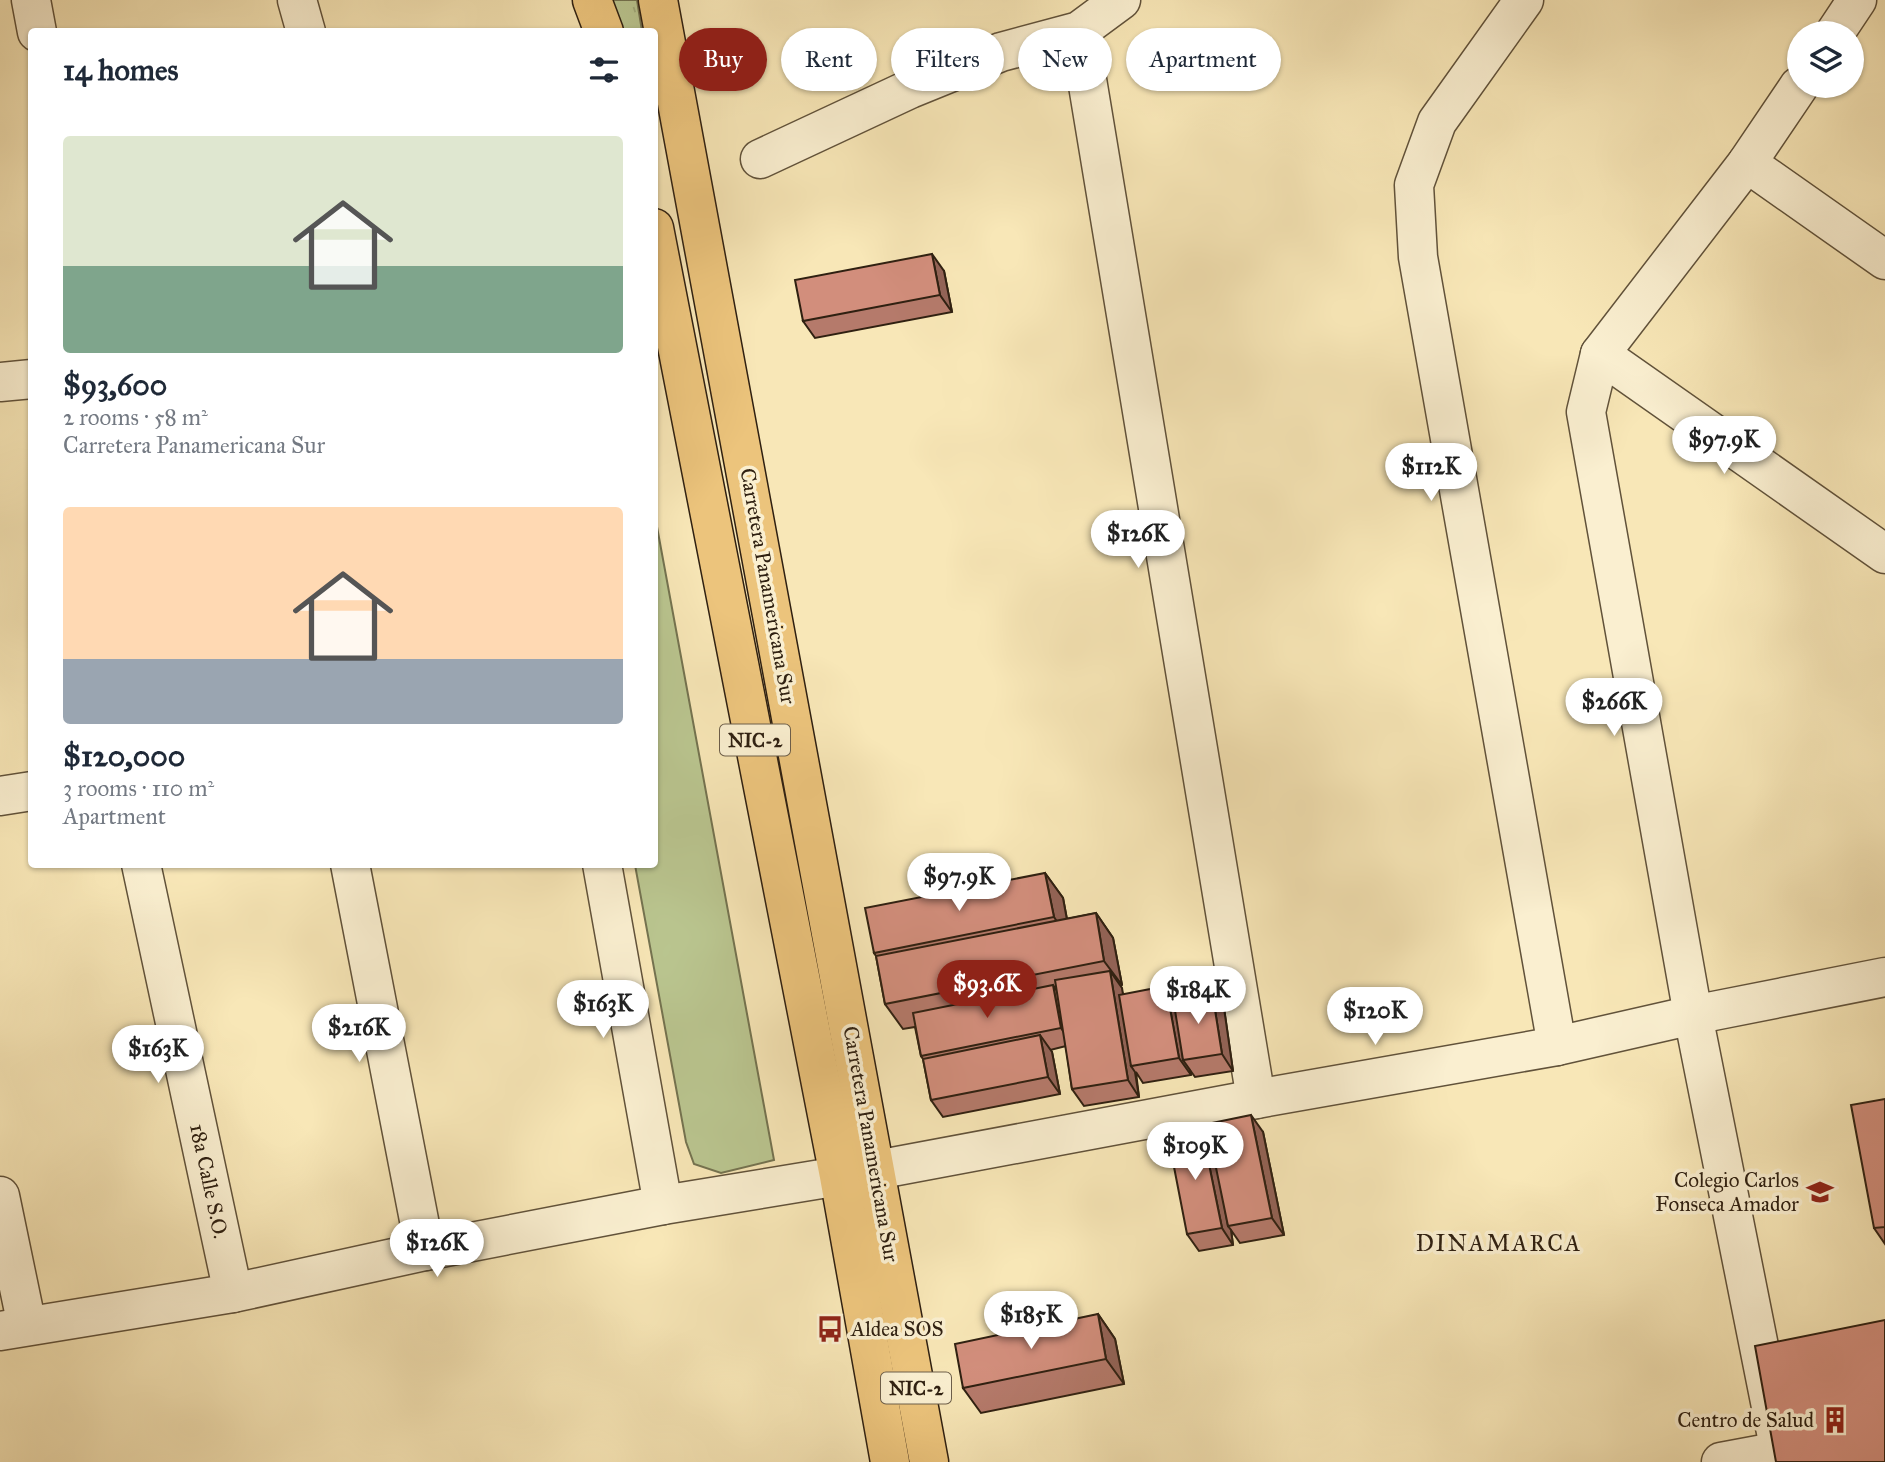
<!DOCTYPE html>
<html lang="en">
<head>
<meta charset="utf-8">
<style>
  body { margin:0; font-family:"IM FELL Great Primer",serif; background:#f6f6f7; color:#1f2937; height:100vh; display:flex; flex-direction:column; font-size:26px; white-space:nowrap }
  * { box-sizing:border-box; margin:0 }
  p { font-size:23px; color:#747a83 }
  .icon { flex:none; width:38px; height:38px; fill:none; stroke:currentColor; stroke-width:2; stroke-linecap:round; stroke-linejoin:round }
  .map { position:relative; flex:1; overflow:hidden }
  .drawer { position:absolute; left:28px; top:28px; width:630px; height:840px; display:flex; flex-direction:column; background:#fff; border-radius:7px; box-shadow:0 2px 5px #0004 }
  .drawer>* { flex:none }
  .top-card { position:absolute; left:679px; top:28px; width:665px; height:63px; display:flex; gap:14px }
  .tools { position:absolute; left:1787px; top:21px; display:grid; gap:14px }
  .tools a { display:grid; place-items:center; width:77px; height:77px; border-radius:50%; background:#fff; box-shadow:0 2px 5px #0004; font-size:35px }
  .price { position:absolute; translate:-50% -60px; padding:0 16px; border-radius:24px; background:#fff; color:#222; font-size:23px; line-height:46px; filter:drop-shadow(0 2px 4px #0008) }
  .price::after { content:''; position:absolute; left:50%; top:42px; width:21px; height:16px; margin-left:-10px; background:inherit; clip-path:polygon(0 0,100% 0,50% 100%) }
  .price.current { background:#8f2418; color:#fff }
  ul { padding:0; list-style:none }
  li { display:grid; align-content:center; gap:14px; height:371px; padding:0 35px }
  li span { display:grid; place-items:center; height:217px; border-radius:7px; color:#555 }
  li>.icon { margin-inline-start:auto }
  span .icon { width:126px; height:126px; fill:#fffc; stroke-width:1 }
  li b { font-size:30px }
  h2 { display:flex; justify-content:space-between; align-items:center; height:84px; padding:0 35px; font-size:30px }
  .tag { padding:0 24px; border-radius:32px; background:#fff; box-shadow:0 2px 5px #0004; font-size:24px; line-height:63px }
  .tag.current { background:#8f2418; color:#fff }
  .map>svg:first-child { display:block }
  .grass { fill:url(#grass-tufts); stroke:#747350; stroke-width:2 }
  .green { fill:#bac690; stroke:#747350; stroke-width:2 }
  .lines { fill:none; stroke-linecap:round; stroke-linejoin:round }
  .minor-casing { stroke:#61523a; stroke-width:41 }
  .highway-casing { stroke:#2f2011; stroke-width:41 }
  .minor { stroke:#faefd0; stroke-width:38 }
  .highway { stroke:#ecc47c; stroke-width:38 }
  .wall { fill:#b57a6b; stroke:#2f2011; stroke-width:2 }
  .shaded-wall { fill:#936357; stroke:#2f2011; stroke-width:2 }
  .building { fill:#d28e7c; stroke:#2f2011; stroke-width:2 }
  .labels { text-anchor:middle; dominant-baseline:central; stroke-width:7; stroke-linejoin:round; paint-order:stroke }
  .shield { fill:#faefd0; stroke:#6c5e4a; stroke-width:2 }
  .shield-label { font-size:19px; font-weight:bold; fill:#2f2011 }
  .street-label { font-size:21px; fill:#2f2011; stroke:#faefd0 }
  .poi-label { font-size:21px; fill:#2f2011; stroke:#faefd0; text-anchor:end }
  .neighbourhood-label { font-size:23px; letter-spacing:2px; fill:#2f2011; stroke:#faefd0 }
</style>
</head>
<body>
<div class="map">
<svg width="1885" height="1462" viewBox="0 0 1885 1462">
  <defs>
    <pattern id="grass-tufts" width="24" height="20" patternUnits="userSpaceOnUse" patternTransform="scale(1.75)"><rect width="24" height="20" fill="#bac690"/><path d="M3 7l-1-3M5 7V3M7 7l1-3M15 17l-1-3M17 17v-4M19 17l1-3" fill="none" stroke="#a0aa7b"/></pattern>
  </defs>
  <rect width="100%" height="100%" fill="#f8e7b7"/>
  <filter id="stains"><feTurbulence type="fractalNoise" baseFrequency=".00286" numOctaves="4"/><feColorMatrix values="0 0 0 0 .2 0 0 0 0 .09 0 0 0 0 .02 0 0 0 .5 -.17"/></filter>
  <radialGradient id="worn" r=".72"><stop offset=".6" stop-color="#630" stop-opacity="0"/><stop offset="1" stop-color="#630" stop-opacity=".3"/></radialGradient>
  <path class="grass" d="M 608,0 L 637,0 L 642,31 L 619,31 Z"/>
  <path class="green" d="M 655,516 L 774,1160 L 721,1173 L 694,1164 L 686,1142 L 635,865 L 654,864 Z"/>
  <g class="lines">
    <defs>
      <g id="minor">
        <path d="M 31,0 L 37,32"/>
        <path d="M 297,0 L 306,32"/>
        <path d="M 1524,0 L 1437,122 L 1414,185 L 1418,257 L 1557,1046"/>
        <path d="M 1079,31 L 1256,1099"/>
        <path d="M 1835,33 L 1857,0"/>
        <path d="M 760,159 L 910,89 L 1001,52 L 1079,31 L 1121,0"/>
        <path d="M 1747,163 L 1885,260"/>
        <path d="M 1600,354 L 1885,554"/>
        <path d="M 0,382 L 32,379"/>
        <path d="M 0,796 L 32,791"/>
        <path d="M 141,864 L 233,1293"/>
        <path d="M 350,864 L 425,1251"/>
        <path d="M 602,864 L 663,1205"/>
        <path d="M 0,1196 L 27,1326"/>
        <path d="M 0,1331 L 233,1293 L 425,1251 L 663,1205 L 876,1170 L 1256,1099 L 1557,1046 L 1693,1015 L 1885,977"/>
        <path d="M 1721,1462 L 1780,1451"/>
        <path d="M 1782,1462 L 1693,1015 L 1586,412 L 1600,354 L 1747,163 L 1799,86"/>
      </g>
      <g id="highway">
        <path d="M 592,0 L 604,32"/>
        <path d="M 658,0 L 929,1462"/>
        <path d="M 654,228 L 839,1176 L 890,1462"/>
      </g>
    </defs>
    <use href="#minor" class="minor-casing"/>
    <use href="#highway" class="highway-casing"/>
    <use href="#minor" class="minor"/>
    <use href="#highway" class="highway"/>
  </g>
  <g class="wall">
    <path d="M 944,271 L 952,312 L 815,338 L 803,321 Z"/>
    <path d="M 1045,873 L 1063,898 L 1067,919 L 1096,913 L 1113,938 L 1122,985 L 1120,986 L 1123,994 L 1174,998 L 1212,991 L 1224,1008 L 1233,1071 L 1195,1077 L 1190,1070 L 1191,1075 L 1143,1083 L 1136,1072 L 1139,1097 L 1084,1106 L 1072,1089 L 1066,1046 L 1050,1050 L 1052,1052 L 1060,1094 L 943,1117 L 931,1100 L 923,1059 L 921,1056 L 915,1027 L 903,1029 L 885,1004 L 876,956 L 874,953 Z"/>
    <path d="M 1885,1099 L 1885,1244 L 1874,1228 Z"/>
    <path d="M 1263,1132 L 1284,1235 L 1240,1243 L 1231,1230 L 1233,1245 L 1199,1251 L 1187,1234 L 1211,1143 Z"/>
    <path d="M 1098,1314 L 1115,1339 L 1124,1384 L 981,1413 L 963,1388 Z"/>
  </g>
  <g class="shaded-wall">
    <path d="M 932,254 L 944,271 L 952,312 L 940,295 Z"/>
    <path d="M 1045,873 L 1063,898 L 1071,942 L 1054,917 Z"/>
    <path d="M 1096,913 L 1113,938 L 1122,985 L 1104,961 Z"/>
    <path d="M 1110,971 L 1122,988 L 1134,1065 L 1131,1066 L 1135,1072 L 1139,1097 L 1128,1080 Z"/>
    <path d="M 1053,985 L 1064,1002 L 1073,1045 L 1061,1028 Z"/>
    <path d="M 1166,986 L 1178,1003 L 1183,1060 L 1190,1070 L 1191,1075 L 1179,1058 Z"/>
    <path d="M 1212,991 L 1224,1008 L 1233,1071 L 1222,1054 Z"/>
    <path d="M 1040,1035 L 1052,1052 L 1060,1094 L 1048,1077 Z"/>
    <path d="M 1251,1115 L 1263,1132 L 1284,1235 L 1272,1218 Z"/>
    <path d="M 1202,1130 L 1214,1147 L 1228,1226 L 1231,1230 L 1233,1245 L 1222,1228 Z"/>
    <path d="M 1098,1314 L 1115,1339 L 1124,1384 L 1106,1359 Z"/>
  </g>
  <g class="building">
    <path d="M 932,254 L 940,295 L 803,321 L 795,280 Z"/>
    <path d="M 1045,873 L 1054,917 L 874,953 L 865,908 Z"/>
    <path d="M 1096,913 L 1104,961 L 885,1004 L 876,956 Z"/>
    <path d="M 1110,971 L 1128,1080 L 1072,1089 L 1055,980 Z"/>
    <path d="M 1053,985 L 1061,1028 L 921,1056 L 913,1013 Z"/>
    <path d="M 1166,986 L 1179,1058 L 1131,1066 L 1119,995 Z"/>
    <path d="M 1212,991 L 1222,1054 L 1183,1060 L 1173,998 Z"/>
    <path d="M 1040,1035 L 1048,1077 L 931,1100 L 923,1059 Z"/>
    <path d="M 1885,1099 L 1885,1227 L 1874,1228 L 1851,1105 Z"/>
    <path d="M 1251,1115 L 1272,1218 L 1228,1226 L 1207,1124 Z"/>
    <path d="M 1202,1130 L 1222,1228 L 1187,1234 L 1168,1136 Z"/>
    <path d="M 1098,1314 L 1106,1359 L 963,1388 L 955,1344 Z"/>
    <path d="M 1885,1320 L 1885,1462 L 1776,1462 L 1755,1346 Z"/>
  </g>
  <defs>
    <symbol id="school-bare" viewBox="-9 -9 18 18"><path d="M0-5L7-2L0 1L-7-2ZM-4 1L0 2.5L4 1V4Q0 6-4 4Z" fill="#8f2418" stroke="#faefd0" stroke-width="2.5" paint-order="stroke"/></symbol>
    <symbol id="bus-bare" viewBox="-9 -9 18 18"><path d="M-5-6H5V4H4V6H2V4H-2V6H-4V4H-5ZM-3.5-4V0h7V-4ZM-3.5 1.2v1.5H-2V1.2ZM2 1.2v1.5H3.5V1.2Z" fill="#8f2418" stroke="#faefd0" stroke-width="2.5" paint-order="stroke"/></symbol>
    <symbol id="building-bare" viewBox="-9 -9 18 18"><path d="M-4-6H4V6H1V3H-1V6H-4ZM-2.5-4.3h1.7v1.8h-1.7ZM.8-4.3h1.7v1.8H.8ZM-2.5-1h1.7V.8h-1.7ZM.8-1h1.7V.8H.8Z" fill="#8f2418" stroke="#faefd0" stroke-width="2.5" paint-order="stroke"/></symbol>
  </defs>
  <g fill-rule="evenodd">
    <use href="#school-bare" x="1801" y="1173" width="38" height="38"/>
    <use href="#bus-bare" x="811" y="1310" width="38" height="38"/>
    <use href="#building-bare" x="1816" y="1401" width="38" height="38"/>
  </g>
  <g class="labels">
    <g class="shield">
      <rect x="720" y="724.5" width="70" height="31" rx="5"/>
      <rect x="881" y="1372.5" width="70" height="31" rx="5"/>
    </g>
    <g class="shield-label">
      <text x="755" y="740">NIC-2</text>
      <text x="916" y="1388">NIC-2</text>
    </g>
    <g class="street-label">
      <text transform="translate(768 586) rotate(80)">Carretera Panamericana Sur</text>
      <text transform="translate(871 1144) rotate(80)">Carretera Panamericana Sur</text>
      <text transform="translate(209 1181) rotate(78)">18a Calle S.O.</text>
    </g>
    <g class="poi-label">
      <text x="1799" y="1180">Colegio Carlos<tspan x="1799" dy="24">Fonseca Amador</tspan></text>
      <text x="851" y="1329" text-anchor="start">Aldea SOS</text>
      <text x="1814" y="1420">Centro de Salud</text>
    </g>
    <g class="neighbourhood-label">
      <text x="1499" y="1243">DINAMARCA</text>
    </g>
  </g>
  <rect width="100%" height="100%" filter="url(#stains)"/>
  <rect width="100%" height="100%" fill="url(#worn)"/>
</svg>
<div class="tools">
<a><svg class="icon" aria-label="layers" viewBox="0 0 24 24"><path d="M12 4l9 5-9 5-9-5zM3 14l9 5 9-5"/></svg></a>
</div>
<b class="price" style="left:1724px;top:476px">$97.9K</b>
<b class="price" style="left:1431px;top:503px">$112K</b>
<b class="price" style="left:1138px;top:570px">$126K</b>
<b class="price" style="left:1614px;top:738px">$266K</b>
<b class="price" style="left:959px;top:913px">$97.9K</b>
<b class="price current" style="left:987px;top:1020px">$93.6K</b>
<b class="price" style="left:1198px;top:1026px">$184K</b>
<b class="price" style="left:603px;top:1040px">$163K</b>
<b class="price" style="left:1375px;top:1047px">$120K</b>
<b class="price" style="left:359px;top:1064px">$216K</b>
<b class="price" style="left:158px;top:1085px">$163K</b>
<b class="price" style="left:1195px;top:1182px">$109K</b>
<b class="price" style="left:437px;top:1279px">$126K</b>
<b class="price" style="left:1031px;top:1351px">$185K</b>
<div class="top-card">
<a class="tag current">Buy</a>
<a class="tag">Rent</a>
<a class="tag">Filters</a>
<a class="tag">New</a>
<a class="tag">Apartment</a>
</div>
<section class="drawer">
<h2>14 homes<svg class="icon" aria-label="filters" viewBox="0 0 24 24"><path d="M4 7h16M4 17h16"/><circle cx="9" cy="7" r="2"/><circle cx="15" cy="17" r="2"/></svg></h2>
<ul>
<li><span style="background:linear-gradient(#dfe7d0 60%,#7fa58c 0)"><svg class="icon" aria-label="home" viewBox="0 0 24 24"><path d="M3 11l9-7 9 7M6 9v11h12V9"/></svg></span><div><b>$93,600</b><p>2 rooms · 58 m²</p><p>Carretera Panamericana Sur</p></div></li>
<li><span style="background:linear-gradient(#ffd9b3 70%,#9aa5b1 0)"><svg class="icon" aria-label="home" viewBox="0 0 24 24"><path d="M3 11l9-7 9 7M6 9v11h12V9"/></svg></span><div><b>$120,000</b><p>3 rooms · 110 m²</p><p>Apartment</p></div></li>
</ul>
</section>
</div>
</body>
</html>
